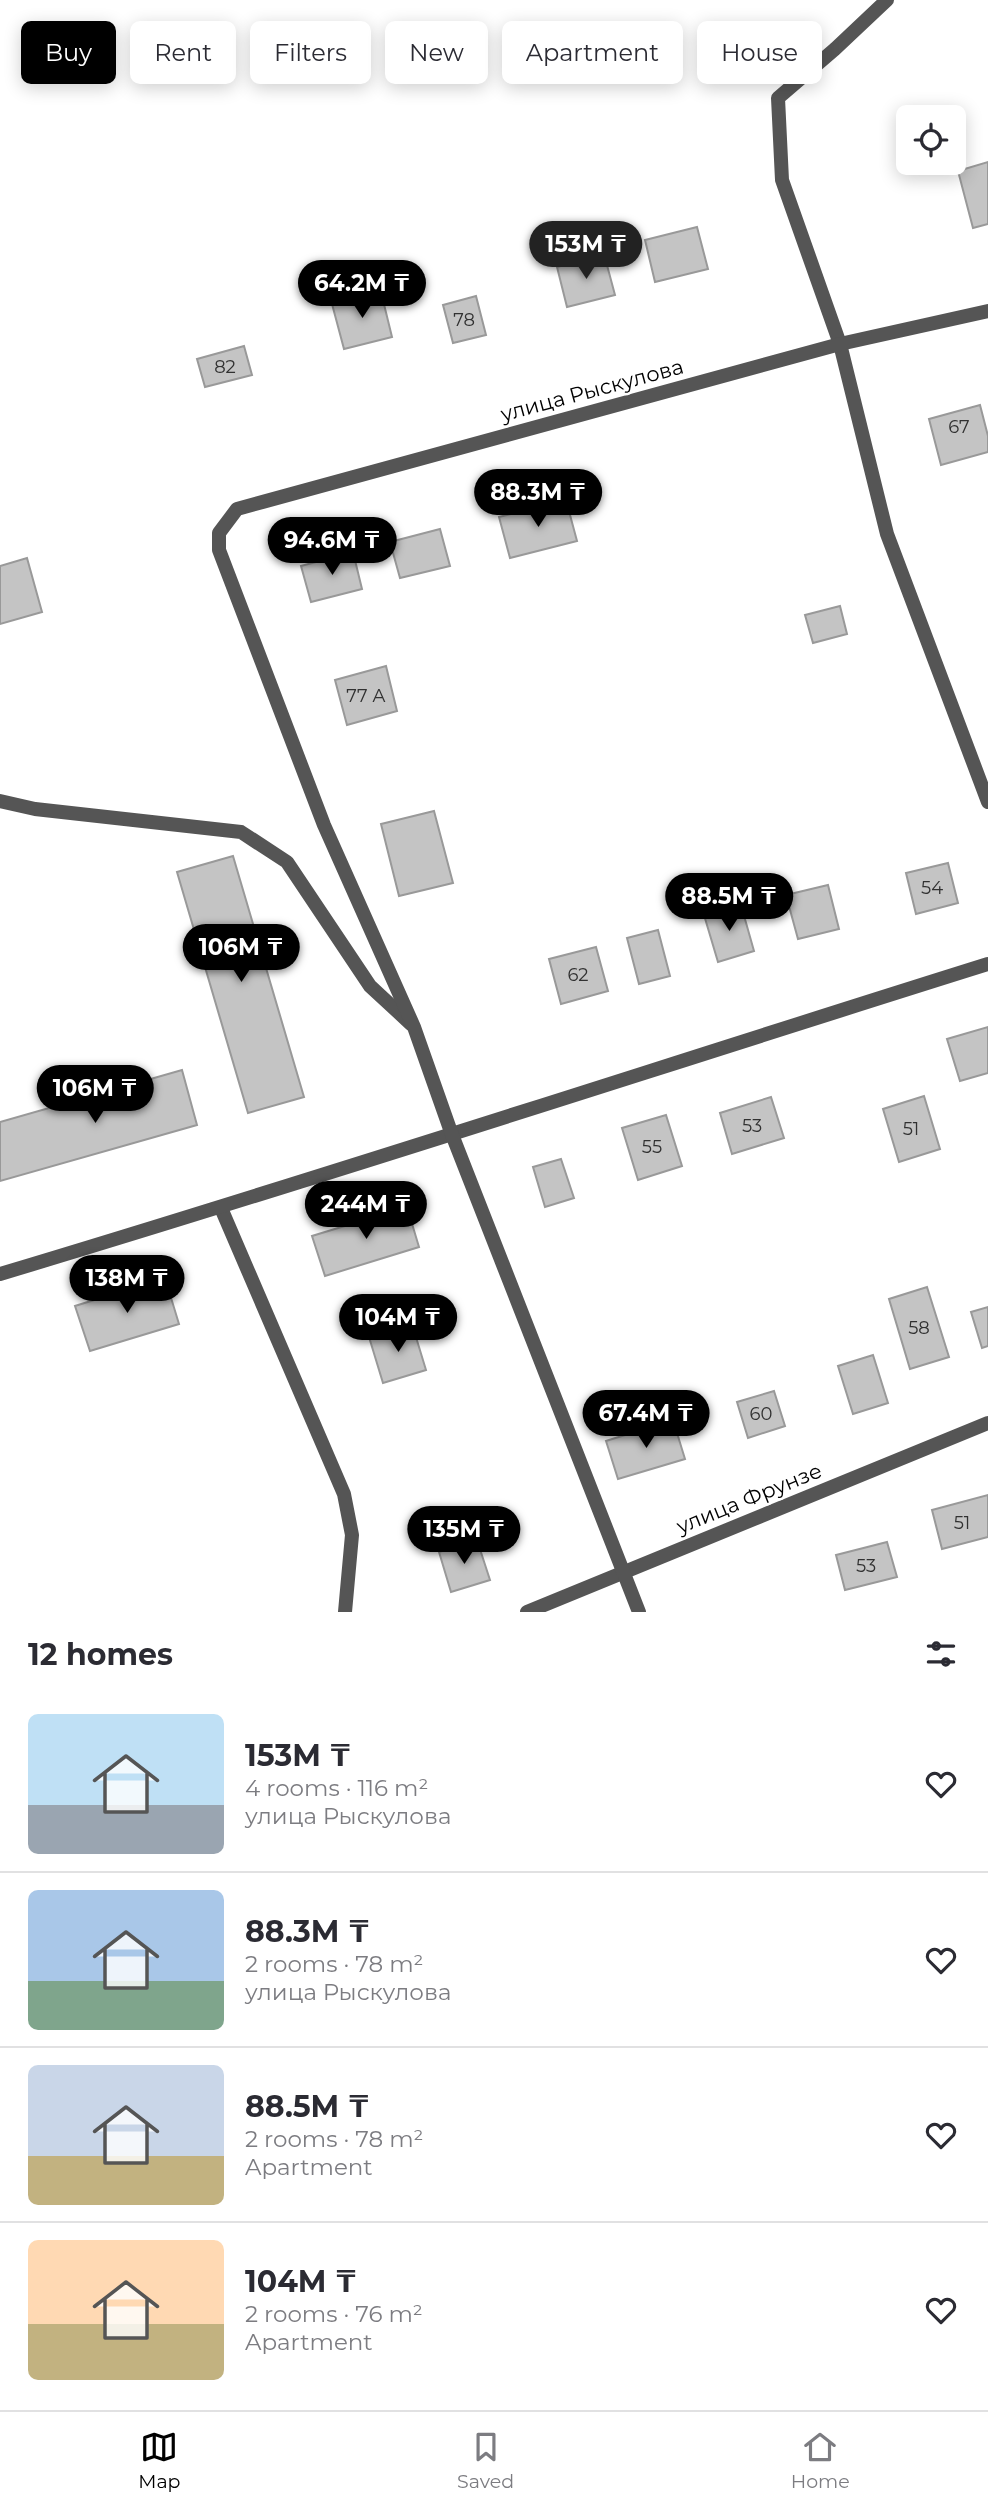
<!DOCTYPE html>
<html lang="en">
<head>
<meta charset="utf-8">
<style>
  body { margin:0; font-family:Montserrat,sans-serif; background:#f7f7f7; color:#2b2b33; height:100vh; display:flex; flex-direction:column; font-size:26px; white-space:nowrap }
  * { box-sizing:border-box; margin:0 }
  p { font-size:23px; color:#7c7c81 }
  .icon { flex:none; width:38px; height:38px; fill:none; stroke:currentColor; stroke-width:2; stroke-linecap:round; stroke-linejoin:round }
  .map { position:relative; height:1612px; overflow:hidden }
  .details { display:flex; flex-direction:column; background:#fff; flex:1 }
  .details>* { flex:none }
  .guide { position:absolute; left:21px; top:21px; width:947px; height:63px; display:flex; gap:14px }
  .tools { position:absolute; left:896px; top:105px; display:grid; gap:14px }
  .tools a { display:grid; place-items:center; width:70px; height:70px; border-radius:10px; background:#fff; box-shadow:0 4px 18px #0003; font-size:35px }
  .price { position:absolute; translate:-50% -60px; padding:0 16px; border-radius:24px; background:#000; color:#fff; font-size:23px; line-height:46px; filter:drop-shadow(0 2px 4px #0008) }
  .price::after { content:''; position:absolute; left:50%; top:42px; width:21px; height:16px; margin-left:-10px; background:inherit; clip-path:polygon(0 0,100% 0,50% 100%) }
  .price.current { background:#222; color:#fff }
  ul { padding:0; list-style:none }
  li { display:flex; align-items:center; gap:21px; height:175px; padding:0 28px }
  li+li { border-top:2px solid #e1e1e2 }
  li span { display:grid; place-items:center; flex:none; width:196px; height:140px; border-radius:10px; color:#555 }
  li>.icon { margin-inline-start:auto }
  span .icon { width:84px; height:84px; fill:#fffc; stroke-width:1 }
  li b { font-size:30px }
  h2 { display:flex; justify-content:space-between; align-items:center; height:84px; padding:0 28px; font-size:30px }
  .tag { padding:0 24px; border-radius:10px; background:#fff; box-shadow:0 4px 18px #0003; font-size:24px; line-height:63px }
  .tag.current { background:#000; color:#fff }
  .tabs { display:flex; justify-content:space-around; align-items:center; height:98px; border-top:2px solid #e1e1e2; background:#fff; font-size:19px; color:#7c7c81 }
  .tabs a { display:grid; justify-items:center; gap:4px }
  .tabs .current { color:#000 }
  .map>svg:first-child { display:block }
  .building { fill:#c4c4c4; stroke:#999; stroke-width:2 }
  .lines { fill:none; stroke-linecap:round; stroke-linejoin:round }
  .street { stroke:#555; stroke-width:14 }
  .labels { text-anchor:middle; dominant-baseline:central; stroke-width:5; stroke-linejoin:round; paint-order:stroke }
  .number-label { font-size:18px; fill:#313131 }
  .street-label { font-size:21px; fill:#000; stroke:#fff }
</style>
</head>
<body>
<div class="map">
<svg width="988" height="1612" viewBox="0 0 988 1612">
  <rect width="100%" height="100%" fill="#fff"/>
  <g class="building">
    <path d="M 988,162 L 988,224 L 973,228 L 958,171 Z"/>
    <path d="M 697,227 L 708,269 L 655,282 L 645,240 Z"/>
    <path d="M 604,254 L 615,295 L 567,307 L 557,267 Z"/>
    <path d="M 381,292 L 392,337 L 344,349 L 332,304 Z"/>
    <path d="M 476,296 L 486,335 L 453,343 L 443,305 Z"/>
    <path d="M 244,346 L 252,375 L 205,387 L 197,359 Z"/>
    <path d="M 980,405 L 988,436 L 988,452 L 941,465 L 929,419 Z"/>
    <path d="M 566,500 L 577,541 L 510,558 L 499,517 Z"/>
    <path d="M 440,529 L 450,566 L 400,578 L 390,542 Z"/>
    <path d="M 353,552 L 362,589 L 311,602 L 301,566 Z"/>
    <path d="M 27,558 L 42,612 L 0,624 L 0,566 Z"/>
    <path d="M 840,606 L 847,634 L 813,643 L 805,615 Z"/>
    <path d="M 386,666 L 397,711 L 347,725 L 335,680 Z"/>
    <path d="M 434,811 L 453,883 L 399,896 L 381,824 Z"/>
    <path d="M 233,856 L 304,1097 L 248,1113 L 177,872 Z"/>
    <path d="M 948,863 L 958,903 L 916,914 L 906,873 Z"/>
    <path d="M 828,885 L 839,929 L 798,939 L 786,895 Z"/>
    <path d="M 741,905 L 754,951 L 718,962 L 704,915 Z"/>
    <path d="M 658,930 L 670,976 L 639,984 L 627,938 Z"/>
    <path d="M 596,947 L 608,991 L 561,1004 L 549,959 Z"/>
    <path d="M 988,1027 L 988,1073 L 960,1081 L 947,1039 Z"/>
    <path d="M 182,1070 L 197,1125 L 0,1181 L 0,1122 Z"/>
    <path d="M 924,1096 L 940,1149 L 899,1162 L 883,1109 Z"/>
    <path d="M 771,1097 L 784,1138 L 732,1154 L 720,1113 Z"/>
    <path d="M 666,1115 L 682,1166 L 638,1180 L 622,1128 Z"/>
    <path d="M 561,1159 L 574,1198 L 545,1207 L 533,1167 Z"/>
    <path d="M 407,1207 L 419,1247 L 325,1276 L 312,1236 Z"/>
    <path d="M 165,1278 L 179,1324 L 90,1351 L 75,1306 Z"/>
    <path d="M 927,1287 L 949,1357 L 910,1369 L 889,1299 Z"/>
    <path d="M 988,1307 L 988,1346 L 982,1348 L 971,1312 Z"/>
    <path d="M 412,1324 L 426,1370 L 383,1383 L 369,1337 Z"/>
    <path d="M 873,1355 L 888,1403 L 853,1414 L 838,1366 Z"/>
    <path d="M 774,1391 L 785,1426 L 748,1438 L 737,1402 Z"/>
    <path d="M 673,1420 L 685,1459 L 618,1479 L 606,1441 Z"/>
    <path d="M 988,1495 L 988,1537 L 942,1549 L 932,1510 Z"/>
    <path d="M 477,1540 L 490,1580 L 451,1592 L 439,1552 Z"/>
    <path d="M 887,1542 L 897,1577 L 845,1590 L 836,1555 Z"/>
  </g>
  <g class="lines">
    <g class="street">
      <path d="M 887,0 L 835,49 L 778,98 L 782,180 L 840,344 L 887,534 L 988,802"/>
      <path d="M 0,801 L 35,809 L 241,832 L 287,862 L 370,986 L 411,1024"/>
      <path d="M 221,1208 L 344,1494 L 352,1535 L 345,1612"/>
      <path d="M 0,1274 C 331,1175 659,1067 988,964"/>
      <path d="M 527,1612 L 988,1423"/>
      <path d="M 639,1612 L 451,1132 L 414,1027 L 324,825 L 219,550 L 219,533 L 237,509 L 840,344 L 988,311"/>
    </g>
  </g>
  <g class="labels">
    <g class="number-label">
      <text x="464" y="320">78</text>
      <text x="225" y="367">82</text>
      <text x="959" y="427">67</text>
      <text x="366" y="696">77 А</text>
      <text x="932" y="888">54</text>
      <text x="578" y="975">62</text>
      <text x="752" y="1126">53</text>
      <text x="911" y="1129">51</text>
      <text x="652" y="1147">55</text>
      <text x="919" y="1328">58</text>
      <text x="761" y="1414">60</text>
      <text x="962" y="1523">51</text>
      <text x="866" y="1566">53</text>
    </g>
    <g class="street-label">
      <text transform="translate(592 390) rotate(-15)">улица Рыскулова</text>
      <text transform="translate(749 1498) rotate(-22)">улица Фрунзе</text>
    </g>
  </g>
</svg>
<div class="tools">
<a><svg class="icon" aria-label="locate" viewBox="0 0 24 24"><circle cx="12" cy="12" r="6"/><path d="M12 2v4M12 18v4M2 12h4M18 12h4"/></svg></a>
</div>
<b class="price current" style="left:586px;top:281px">153M ₸</b>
<b class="price" style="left:362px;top:320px">64.2M ₸</b>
<b class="price" style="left:538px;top:529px">88.3M ₸</b>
<b class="price" style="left:332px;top:577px">94.6M ₸</b>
<b class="price" style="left:729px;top:933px">88.5M ₸</b>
<b class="price" style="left:241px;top:984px">106M ₸</b>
<b class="price" style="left:95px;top:1125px">106M ₸</b>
<b class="price" style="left:366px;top:1241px">244M ₸</b>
<b class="price" style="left:127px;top:1315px">138M ₸</b>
<b class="price" style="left:398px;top:1354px">104M ₸</b>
<b class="price" style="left:646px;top:1450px">67.4M ₸</b>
<b class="price" style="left:464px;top:1566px">135M ₸</b>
<div class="guide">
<a class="tag current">Buy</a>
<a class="tag">Rent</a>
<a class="tag">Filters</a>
<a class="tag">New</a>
<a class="tag">Apartment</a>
<a class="tag">House</a>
</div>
</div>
<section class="details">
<h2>12 homes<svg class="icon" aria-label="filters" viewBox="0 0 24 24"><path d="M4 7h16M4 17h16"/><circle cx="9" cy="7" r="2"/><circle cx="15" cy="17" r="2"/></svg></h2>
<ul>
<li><span style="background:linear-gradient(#bfe0f5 65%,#9aa5b1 0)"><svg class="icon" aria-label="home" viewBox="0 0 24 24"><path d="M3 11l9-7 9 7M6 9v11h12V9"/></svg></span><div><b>153M ₸</b><p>4 rooms · 116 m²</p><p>улица Рыскулова</p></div><svg class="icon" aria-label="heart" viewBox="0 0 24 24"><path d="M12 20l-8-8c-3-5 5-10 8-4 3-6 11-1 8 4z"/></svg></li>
<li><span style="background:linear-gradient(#a9c7e8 65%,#7fa58c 0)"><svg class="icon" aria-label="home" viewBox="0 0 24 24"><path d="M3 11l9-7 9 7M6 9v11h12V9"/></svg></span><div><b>88.3M ₸</b><p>2 rooms · 78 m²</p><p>улица Рыскулова</p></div><svg class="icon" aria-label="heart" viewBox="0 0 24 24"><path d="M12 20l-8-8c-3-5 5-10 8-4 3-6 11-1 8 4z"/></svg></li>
<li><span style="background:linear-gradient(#c9d6e8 65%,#c2b280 0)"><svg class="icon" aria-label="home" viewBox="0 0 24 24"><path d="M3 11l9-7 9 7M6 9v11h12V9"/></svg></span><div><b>88.5M ₸</b><p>2 rooms · 78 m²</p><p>Apartment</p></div><svg class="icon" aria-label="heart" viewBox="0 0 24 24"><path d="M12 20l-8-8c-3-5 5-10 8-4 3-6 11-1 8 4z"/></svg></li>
<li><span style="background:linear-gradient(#ffd9b3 60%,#c2b280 0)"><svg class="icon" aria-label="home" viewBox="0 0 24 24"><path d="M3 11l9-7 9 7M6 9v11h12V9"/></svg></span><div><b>104M ₸</b><p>2 rooms · 76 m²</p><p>Apartment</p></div><svg class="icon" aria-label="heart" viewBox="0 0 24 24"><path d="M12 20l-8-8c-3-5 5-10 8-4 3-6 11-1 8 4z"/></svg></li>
</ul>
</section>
<nav class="tabs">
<a class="current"><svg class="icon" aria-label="map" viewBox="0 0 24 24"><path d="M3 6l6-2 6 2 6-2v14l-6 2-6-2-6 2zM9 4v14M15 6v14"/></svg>Map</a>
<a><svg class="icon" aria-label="saved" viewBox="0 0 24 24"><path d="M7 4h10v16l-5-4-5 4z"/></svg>Saved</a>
<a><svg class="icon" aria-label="home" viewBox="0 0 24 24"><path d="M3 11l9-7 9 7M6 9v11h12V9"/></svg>Home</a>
</nav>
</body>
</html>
